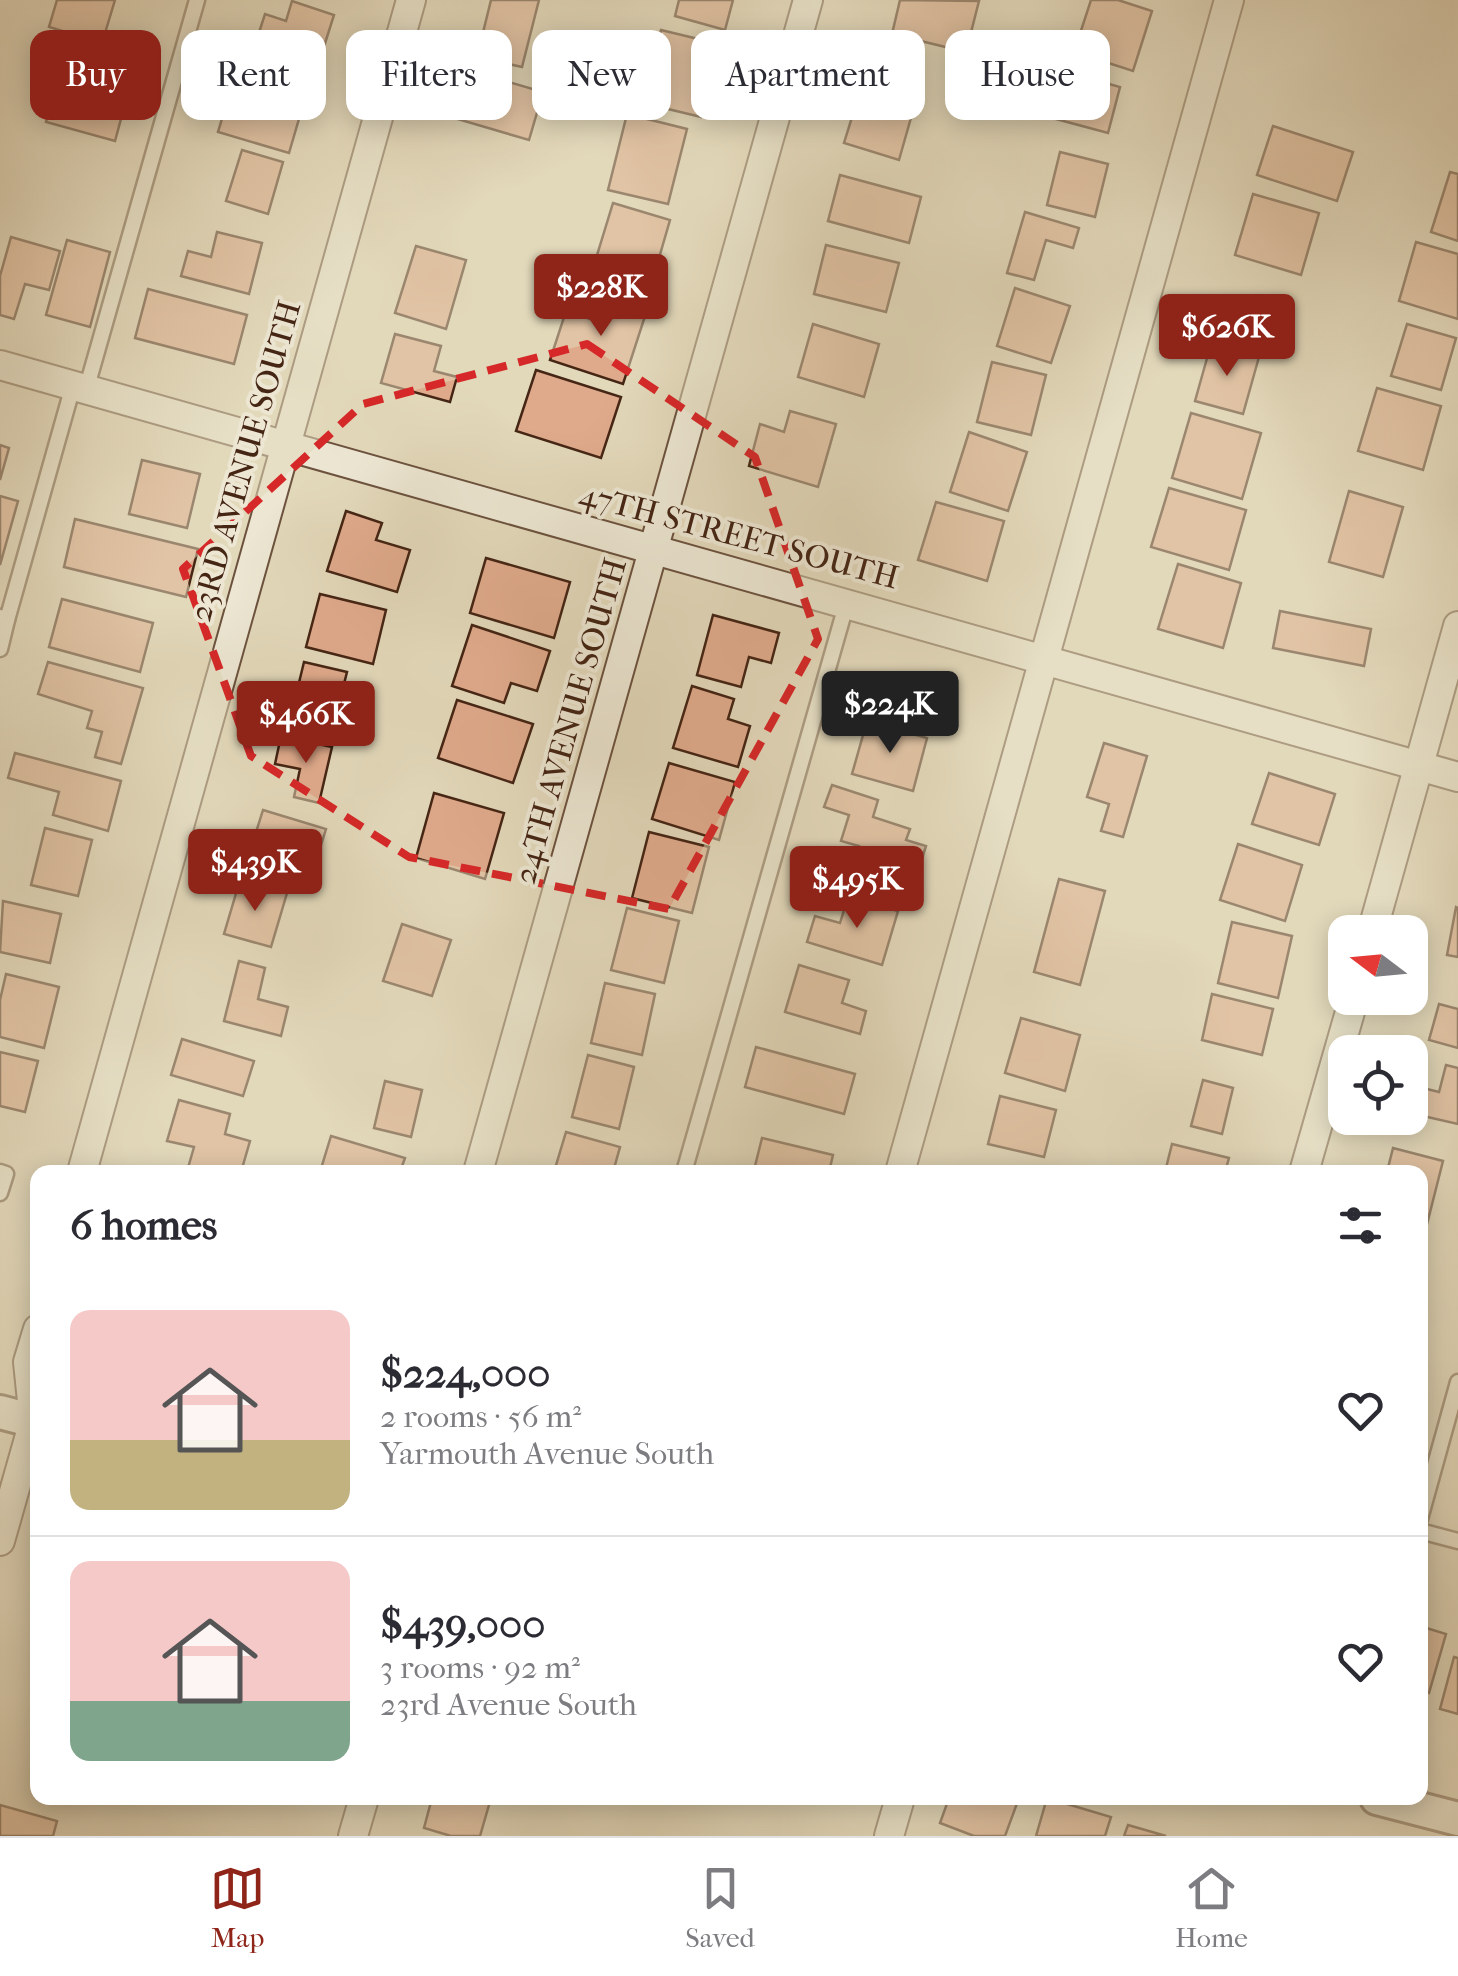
<!DOCTYPE html>
<html lang="en">
<head>
<meta charset="utf-8">
<style>
  body { margin:0; font-family:"IM FELL French Canon",serif; background:#f2f2f3; color:#2b2b33; height:100vh; display:flex; flex-direction:column; font-size:38px; white-space:nowrap }
  * { box-sizing:border-box; margin:0 }
  p { font-size:32px; color:#7c7c81 }
  .icon { flex:none; width:55px; height:55px; fill:none; stroke:currentColor; stroke-width:2; stroke-linecap:round; stroke-linejoin:round }
  .map { position:relative; flex:1; overflow:hidden }
  .sheet { position:absolute; left:30px; top:1165px; width:1398px; height:640px; display:flex; flex-direction:column; background:#fff; border-radius:20px; box-shadow:0 5px 25px #0003 }
  .sheet>* { flex:none }
  .banner { position:absolute; left:30px; top:30px; width:1400px; height:90px; display:flex; gap:20px }
  .needle { width:65px; rotate:286deg }
  .tools { position:absolute; left:1328px; top:915px; display:grid; gap:20px }
  .tools a { display:grid; place-items:center; width:100px; height:100px; border-radius:20px; background:#fff; box-shadow:0 5px 25px #0003; font-size:50px }
  .price { position:absolute; translate:-50% -85px; padding:0 22px; border-radius:10px; background:#8f2418; color:#fff; font-size:32px; line-height:65px; filter:drop-shadow(0 2px 5px #0008) }
  .price::after { content:''; position:absolute; left:50%; top:60px; width:30px; height:22px; margin-left:-15px; background:inherit; clip-path:polygon(0 0,100% 0,50% 100%) }
  .price.on { background:#222; color:#fff }
  ul { padding:0; list-style:none }
  li { display:flex; align-items:center; gap:30px; height:250px; padding:0 40px }
  li+li { border-top:2px solid #e1e1e2 }
  li span { display:grid; place-items:center; flex:none; width:280px; height:200px; border-radius:20px; color:#555 }
  li>.icon { margin-inline-start:auto }
  span .icon { width:120px; height:120px; fill:#fffc; stroke-width:1 }
  li b { font-size:42px }
  h2 { display:flex; justify-content:space-between; align-items:center; height:120px; padding:0 40px; font-size:42px }
  .tag { padding:0 35px; border-radius:20px; background:#fff; box-shadow:0 5px 25px #0003; font-size:35px; line-height:90px }
  .tag.on { background:#8f2418; color:#fff }
  .tab-bar { display:flex; justify-content:space-around; align-items:center; height:140px; border-top:2px solid #e1e1e2; background:#fff; font-size:28px; color:#7c7c81 }
  .tab-bar a { display:grid; justify-items:center; gap:5px }
  .tab-bar .on { color:#8f2418 }
  .map>svg:first-child { display:block }
  .building { fill:#dfaa8c; stroke:#452514; stroke-width:2.5 }
  .lines { fill:none; stroke-linecap:round; stroke-linejoin:round }
  .service-casing { stroke:#6c523e; stroke-width:19 }
  .minor-casing { stroke:#6c523e; stroke-width:32 }
  .tertiary-casing { stroke:#6c523e; stroke-width:38 }
  .service { stroke:#ece6d2; stroke-width:14 }
  .minor { stroke:#ece6d2; stroke-width:28 }
  .tertiary { stroke:#ece6d2; stroke-width:32 }
  .marked { fill:none; stroke:#d62828; stroke-width:8; stroke-dasharray:20 12; stroke-linejoin:round }
  .labels { text-anchor:middle; dominant-baseline:central; stroke-width:8; stroke-linejoin:round; paint-order:stroke }
  .street-label { font-size:32px; fill:#452514; stroke:#ece6d2 }
</style>
</head>
<body>
<div class="map">
<svg width="1458" height="1836" viewBox="0 0 1458 1836">
  <rect width="100%" height="100%" fill="#e2d8ba"/>
  <filter id="stains"><feTurbulence type="fractalNoise" baseFrequency=".002" numOctaves="4"/><feColorMatrix values="0 0 0 0 .2 0 0 0 0 .09 0 0 0 0 .02 0 0 0 .5 -.17"/></filter>
  <radialGradient id="worn" r=".72"><stop offset=".6" stop-color="#630" stop-opacity="0"/><stop offset="1" stop-color="#630" stop-opacity=".3"/></radialGradient>
  <g class="building">
    <path d="M 57,0 L 115,0 L 102,43 L 49,27 Z"/>
    <path d="M 491,0 L 539,0 L 522,67 L 477,57 Z"/>
    <path d="M 679,0 L 733,0 L 725,30 L 675,16 Z"/>
    <path d="M 900,0 L 979,1 L 966,52 L 892,34 Z"/>
    <path d="M 1091,0 L 1118,0 L 1152,11 L 1133,71 L 1074,52 Z"/>
    <path d="M 292,1 L 334,15 L 315,75 L 252,54 L 265,14 L 286,21 Z"/>
    <path d="M 661,30 L 719,44 L 701,117 L 643,103 Z"/>
    <path d="M 77,67 L 131,82 L 115,141 L 46,122 L 55,91 L 70,94 Z"/>
    <path d="M 1057,69 L 1120,87 L 1108,133 L 1045,116 Z"/>
    <path d="M 468,70 L 543,92 L 529,140 L 454,118 Z"/>
    <path d="M 285,81 L 308,88 L 289,153 L 218,132 L 231,89 L 278,103 Z"/>
    <path d="M 862,85 L 916,100 L 899,160 L 844,143 Z"/>
    <path d="M 627,114 L 687,129 L 668,204 L 608,190 Z"/>
    <path d="M 1273,126 L 1353,152 L 1337,201 L 1257,175 Z"/>
    <path d="M 242,150 L 283,162 L 268,214 L 226,201 Z"/>
    <path d="M 1060,152 L 1108,164 L 1095,217 L 1047,205 Z"/>
    <path d="M 1450,172 L 1458,174 L 1458,241 L 1431,232 Z"/>
    <path d="M 840,175 L 921,197 L 909,243 L 828,221 Z"/>
    <path d="M 1253,194 L 1319,213 L 1301,275 L 1235,255 Z"/>
    <path d="M 613,203 L 670,220 L 648,296 L 590,278 Z"/>
    <path d="M 1025,212 L 1079,228 L 1073,248 L 1046,240 L 1034,280 L 1007,273 Z"/>
    <path d="M 217,232 L 262,243 L 249,294 L 181,276 L 188,251 L 211,257 Z"/>
    <path d="M 11,237 L 60,251 L 49,290 L 25,284 L 14,319 L 0,315 L 0,276 Z"/>
    <path d="M 67,240 L 110,252 L 90,327 L 46,315 Z"/>
    <path d="M 1416,242 L 1458,254 L 1458,319 L 1399,301 Z"/>
    <path d="M 826,245 L 899,263 L 886,312 L 814,294 Z"/>
    <path d="M 416,246 L 466,260 L 446,329 L 395,313 Z"/>
    <path d="M 1015,288 L 1070,306 L 1051,363 L 997,346 Z"/>
    <path d="M 148,289 L 247,315 L 234,364 L 135,338 Z"/>
    <path d="M 598,294 L 647,310 L 623,384 L 550,360 L 566,311 L 590,319 Z"/>
    <path d="M 813,324 L 879,344 L 864,397 L 798,377 Z"/>
    <path d="M 1407,324 L 1456,338 L 1441,390 L 1391,376 Z"/>
    <path d="M 395,334 L 441,346 L 434,371 L 457,377 L 450,402 L 381,383 Z"/>
    <path d="M 1211,344 L 1259,357 L 1243,414 L 1195,401 Z"/>
    <path d="M 992,362 L 1046,375 L 1031,435 L 977,422 Z"/>
    <path d="M 536,370 L 621,397 L 601,458 L 516,431 Z"/>
    <path d="M 1377,388 L 1441,406 L 1423,470 L 1358,451 Z"/>
    <path d="M 790,411 L 836,424 L 818,487 L 749,466 L 760,424 L 784,432 Z"/>
    <path d="M 1191,413 L 1261,433 L 1242,499 L 1172,478 Z"/>
    <path d="M 969,432 L 1027,452 L 1008,511 L 950,492 Z"/>
    <path d="M 0,445 L 9,448 L 0,480 Z"/>
    <path d="M 142,460 L 200,474 L 187,528 L 129,514 Z"/>
    <path d="M 1169,488 L 1246,510 L 1229,570 L 1151,547 Z"/>
    <path d="M 1349,491 L 1403,507 L 1383,577 L 1329,562 Z"/>
    <path d="M 0,496 L 18,501 L 0,565 Z"/>
    <path d="M 936,502 L 1004,521 L 987,581 L 918,560 Z"/>
    <path d="M 346,511 L 382,523 L 376,540 L 410,550 L 397,592 L 327,571 Z"/>
    <path d="M 75,519 L 198,549 L 186,597 L 64,567 Z"/>
    <path d="M 486,558 L 570,582 L 554,638 L 470,613 Z"/>
    <path d="M 1178,564 L 1241,583 L 1223,648 L 1158,629 Z"/>
    <path d="M 320,594 L 386,610 L 373,664 L 306,647 Z"/>
    <path d="M 62,599 L 153,623 L 140,672 L 49,647 Z"/>
    <path d="M 1280,611 L 1371,629 L 1364,666 L 1273,648 Z"/>
    <path d="M 713,615 L 779,633 L 771,663 L 749,657 L 741,687 L 697,675 Z"/>
    <path d="M 472,625 L 550,651 L 537,691 L 511,683 L 504,703 L 452,686 Z"/>
    <path d="M 48,662 L 143,688 L 121,764 L 95,757 L 102,732 L 87,728 L 92,711 L 38,694 Z"/>
    <path d="M 304,662 L 347,672 L 342,692 L 363,698 L 353,740 L 289,724 Z"/>
    <path d="M 692,686 L 734,699 L 728,719 L 750,726 L 738,767 L 673,748 Z"/>
    <path d="M 457,700 L 533,724 L 513,783 L 438,758 Z"/>
    <path d="M 867,721 L 927,738 L 913,791 L 852,774 Z"/>
    <path d="M 281,736 L 332,747 L 319,803 L 294,797 L 300,769 L 275,764 Z"/>
    <path d="M 1104,743 L 1147,756 L 1123,837 L 1101,831 L 1109,804 L 1087,797 Z"/>
    <path d="M 15,753 L 121,781 L 108,831 L 53,815 L 59,792 L 8,778 Z"/>
    <path d="M 669,763 L 735,782 L 719,840 L 652,819 Z"/>
    <path d="M 1269,773 L 1335,794 L 1319,845 L 1252,824 Z"/>
    <path d="M 832,785 L 878,800 L 873,817 L 910,829 L 906,840 L 926,846 L 917,874 L 900,869 L 895,885 L 851,871 L 859,846 L 841,841 L 849,815 L 824,807 Z"/>
    <path d="M 434,793 L 504,813 L 485,879 L 416,858 Z"/>
    <path d="M 263,810 L 326,829 L 310,880 L 247,861 Z"/>
    <path d="M 45,828 L 92,840 L 78,896 L 31,885 Z"/>
    <path d="M 649,832 L 709,847 L 692,913 L 632,898 Z"/>
    <path d="M 1238,844 L 1302,865 L 1285,921 L 1220,900 Z"/>
    <path d="M 1059,879 L 1105,891 L 1080,985 L 1034,972 Z"/>
    <path d="M 240,880 L 287,893 L 271,947 L 224,934 Z"/>
    <path d="M 848,897 L 898,911 L 882,965 L 807,942 L 815,916 L 840,923 Z"/>
    <path d="M 3,901 L 61,914 L 50,963 L 0,952 Z"/>
    <path d="M 1456,907 L 1458,908 L 1458,957 L 1447,955 Z"/>
    <path d="M 627,908 L 679,921 L 664,983 L 611,970 Z"/>
    <path d="M 1232,922 L 1292,936 L 1278,998 L 1218,983 Z"/>
    <path d="M 402,924 L 451,940 L 432,996 L 383,981 Z"/>
    <path d="M 239,961 L 265,968 L 258,999 L 288,1007 L 281,1036 L 224,1021 Z"/>
    <path d="M 799,965 L 849,980 L 842,1003 L 866,1011 L 860,1034 L 785,1012 Z"/>
    <path d="M 6,974 L 59,987 L 44,1048 L 0,1037 L 0,1000 Z"/>
    <path d="M 605,983 L 655,994 L 642,1055 L 591,1043 Z"/>
    <path d="M 1212,994 L 1273,1009 L 1262,1055 L 1202,1040 Z"/>
    <path d="M 1439,1004 L 1458,1009 L 1458,1048 L 1429,1040 Z"/>
    <path d="M 1021,1018 L 1080,1035 L 1065,1091 L 1005,1073 Z"/>
    <path d="M 182,1039 L 254,1061 L 243,1096 L 171,1075 Z"/>
    <path d="M 756,1047 L 855,1074 L 844,1114 L 745,1087 Z"/>
    <path d="M 0,1052 L 38,1061 L 25,1112 L 0,1106 Z"/>
    <path d="M 588,1055 L 634,1067 L 619,1129 L 572,1117 Z"/>
    <path d="M 1446,1065 L 1458,1068 L 1458,1124 L 1410,1113 L 1415,1086 L 1439,1092 Z"/>
    <path d="M 1203,1080 L 1233,1088 L 1222,1134 L 1191,1126 Z"/>
    <path d="M 385,1081 L 422,1090 L 411,1137 L 374,1128 Z"/>
    <path d="M 1000,1096 L 1056,1110 L 1044,1157 L 988,1144 Z"/>
    <path d="M 179,1100 L 230,1114 L 225,1134 L 250,1141 L 241,1172 L 188,1168 L 194,1147 L 167,1141 Z"/>
    <path d="M 566,1132 L 620,1147 L 613,1172 L 554,1172 Z"/>
    <path d="M 331,1136 L 405,1158 L 400,1172 L 320,1172 Z"/>
    <path d="M 762,1138 L 833,1155 L 829,1172 L 782,1172 L 755,1166 Z"/>
    <path d="M 1172,1144 L 1229,1158 L 1225,1172 L 1165,1172 Z"/>
    <path d="M 1393,1148 L 1443,1161 L 1423,1240 L 1420,1172 L 1387,1172 Z"/>
    <path d="M 1420,1626 L 1446,1634 L 1429,1693 L 1420,1690 Z"/>
    <path d="M 1454,1657 L 1458,1658 L 1458,1714 L 1440,1709 Z"/>
    <path d="M 432,1798 L 491,1798 L 480,1836 L 451,1836 L 424,1828 Z"/>
    <path d="M 949,1798 L 1019,1798 L 1005,1836 L 974,1836 L 940,1823 Z"/>
    <path d="M 1047,1798 L 1111,1817 L 1105,1836 L 1036,1836 Z"/>
    <path d="M 0,1805 L 57,1821 L 53,1836 L 0,1836 Z"/>
    <path d="M 1128,1825 L 1166,1836 L 1124,1836 Z"/>
  </g>
  <g class="lines">
    <defs>
      <g id="service">
        <path d="M 86,390 L 197,0"/>
        <path d="M 0,617 L 7,620 L 73,386"/>
        <path d="M 0,649 L 7,620"/>
        <path d="M 0,1172 L 6,1174 L 0,1193"/>
        <path d="M 684,1172 L 847,602"/>
        <path d="M 1420,1519 L 1458,1382"/>
        <path d="M 1420,1531 L 1458,1541"/>
      </g>
      <g id="minor">
        <path d="M 0,365 L 1458,777"/>
        <path d="M 1372,932 L 1458,626"/>
        <path d="M 82,1172 L 411,0"/>
        <path d="M 478,1172 L 808,0"/>
        <path d="M 900,1172 L 1229,0"/>
        <path d="M 1304,1172 L 1354,998"/>
        <path d="M 0,1541 L 34,1421 L 28,1362 L 38,1329"/>
        <path d="M 353,1836 L 364,1798"/>
        <path d="M 889,1836 L 900,1798"/>
      </g>
      <g id="tertiary">
        <path d="M 0,1412 L 38,1422"/>
        <path d="M 1377,1798 L 1458,1819"/>
      </g>
    </defs>
    <use href="#service" class="service-casing"/>
    <use href="#minor" class="minor-casing"/>
    <use href="#tertiary" class="tertiary-casing"/>
    <use href="#service" class="service"/>
    <use href="#minor" class="minor"/>
    <use href="#tertiary" class="tertiary"/>
  </g>
  <path d="M0 0H1458V1836H0ZM 587,344 L 755,457 L 818,639 L 669,909 L 409,857 L 251,756 L 183,569 L 363,404 Z" fill="#e2d8ba" fill-opacity=".55" fill-rule="evenodd"/>
  <path class="marked" d="M 587,344 L 755,457 L 818,639 L 669,909 L 409,857 L 251,756 L 183,569 L 363,404 Z"/>
  <g class="labels">
    <g class="street-label">
      <text transform="translate(245 461) rotate(-74)">23RD AVENUE SOUTH</text>
      <text transform="translate(739 536) rotate(15)">47TH STREET SOUTH</text>
      <text transform="translate(570 721) rotate(-74)">24TH AVENUE SOUTH</text>
    </g>
  </g>
  <rect width="100%" height="100%" filter="url(#stains)"/>
  <rect width="100%" height="100%" fill="url(#worn)"/>
</svg>
<div class="tools">
<a><svg class="needle" viewBox="-14 -14 28 28"><path d="M0-13l5 13h-10z" fill="#e53935"/><path d="M0 13l5-13h-10z" fill="#7c7c81"/></svg></a>
<a><svg class="icon" aria-label="locate" viewBox="0 0 24 24"><circle cx="12" cy="12" r="6"/><path d="M12 2v4M12 18v4M2 12h4M18 12h4"/></svg></a>
</div>
<b class="price" style="left:601px;top:339px">$228K</b>
<b class="price" style="left:1227px;top:379px">$626K</b>
<b class="price on" style="left:890px;top:756px">$224K</b>
<b class="price" style="left:306px;top:766px">$466K</b>
<b class="price" style="left:255px;top:914px">$439K</b>
<b class="price" style="left:857px;top:931px">$495K</b>
<div class="banner">
<a class="tag on">Buy</a>
<a class="tag">Rent</a>
<a class="tag">Filters</a>
<a class="tag">New</a>
<a class="tag">Apartment</a>
<a class="tag">House</a>
</div>
<section class="sheet">
<h2>6 homes<svg class="icon" aria-label="filters" viewBox="0 0 24 24"><path d="M4 7h16M4 17h16"/><circle cx="9" cy="7" r="2"/><circle cx="15" cy="17" r="2"/></svg></h2>
<ul>
<li><span style="background:linear-gradient(#f6c9c9 65%,#c2b280 0)"><svg class="icon" aria-label="home" viewBox="0 0 24 24"><path d="M3 11l9-7 9 7M6 9v11h12V9"/></svg></span><div><b>$224,000</b><p>2 rooms · 56 m²</p><p>Yarmouth Avenue South</p></div><svg class="icon" aria-label="heart" viewBox="0 0 24 24"><path d="M12 20l-8-8c-3-5 5-10 8-4 3-6 11-1 8 4z"/></svg></li>
<li><span style="background:linear-gradient(#f6c9c9 70%,#7fa58c 0)"><svg class="icon" aria-label="home" viewBox="0 0 24 24"><path d="M3 11l9-7 9 7M6 9v11h12V9"/></svg></span><div><b>$439,000</b><p>3 rooms · 92 m²</p><p>23rd Avenue South</p></div><svg class="icon" aria-label="heart" viewBox="0 0 24 24"><path d="M12 20l-8-8c-3-5 5-10 8-4 3-6 11-1 8 4z"/></svg></li>
</ul>
</section>
</div>
<nav class="tab-bar">
<a class="on"><svg class="icon" aria-label="map" viewBox="0 0 24 24"><path d="M3 6l6-2 6 2 6-2v14l-6 2-6-2-6 2zM9 4v14M15 6v14"/></svg>Map</a>
<a><svg class="icon" aria-label="saved" viewBox="0 0 24 24"><path d="M7 4h10v16l-5-4-5 4z"/></svg>Saved</a>
<a><svg class="icon" aria-label="home" viewBox="0 0 24 24"><path d="M3 11l9-7 9 7M6 9v11h12V9"/></svg>Home</a>
</nav>
</body>
</html>
